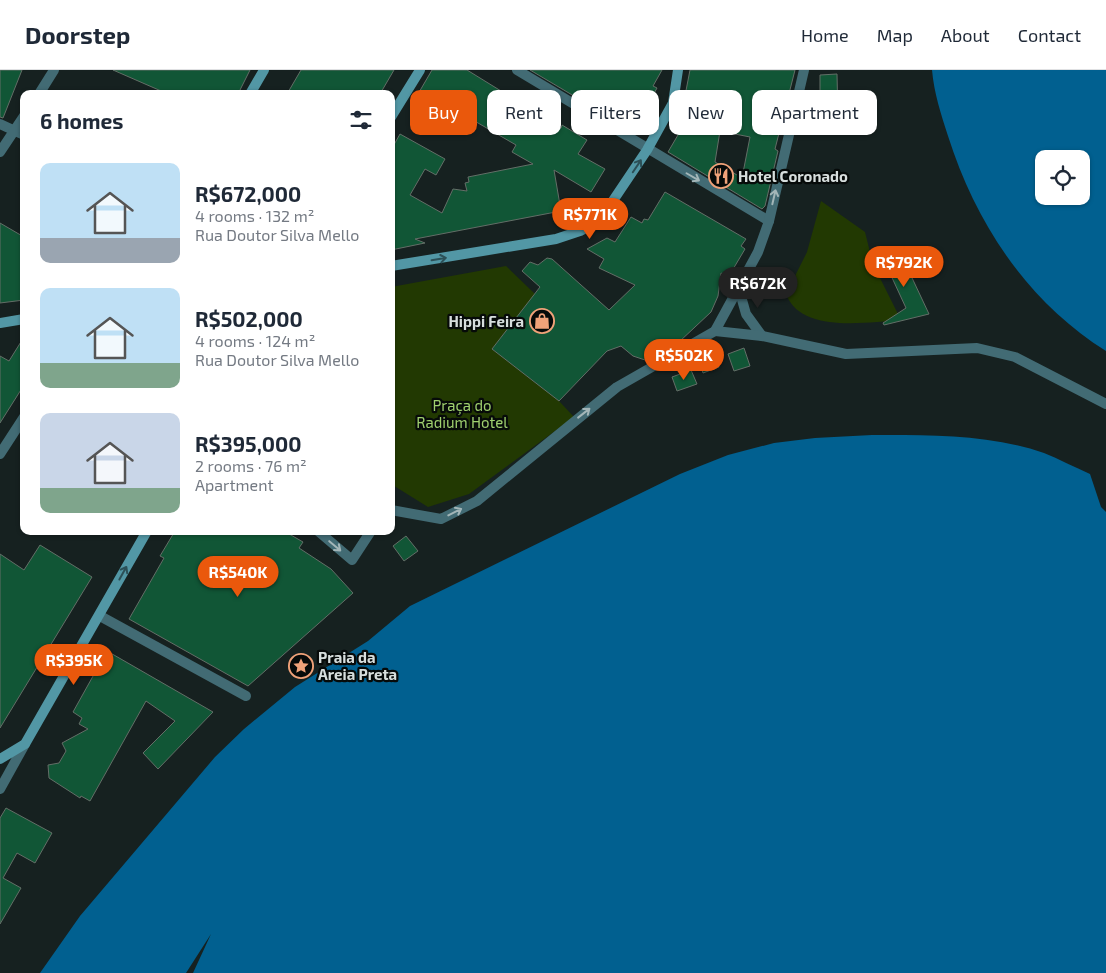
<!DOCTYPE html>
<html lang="en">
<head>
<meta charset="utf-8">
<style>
  body { margin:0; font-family:"Exo 2",sans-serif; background:#f2f2f3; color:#1f2937; height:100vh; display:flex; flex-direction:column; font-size:19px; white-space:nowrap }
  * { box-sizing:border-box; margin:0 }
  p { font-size:16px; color:#747a83 }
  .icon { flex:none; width:28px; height:28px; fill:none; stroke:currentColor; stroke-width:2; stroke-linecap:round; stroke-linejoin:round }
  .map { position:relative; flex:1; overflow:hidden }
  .side { position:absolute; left:20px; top:20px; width:375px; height:445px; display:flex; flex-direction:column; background:#fff; border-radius:10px; box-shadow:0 1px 4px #0004 }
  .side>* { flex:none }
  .top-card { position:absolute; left:410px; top:20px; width:475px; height:45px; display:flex; gap:10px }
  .controls { position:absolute; left:1035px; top:80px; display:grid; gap:10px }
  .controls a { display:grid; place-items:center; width:55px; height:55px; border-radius:10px; background:#fff; box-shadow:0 1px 4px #0004; font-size:25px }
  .price { position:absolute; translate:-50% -42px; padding:0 11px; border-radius:18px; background:#ea580c; color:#fff; font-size:16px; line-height:32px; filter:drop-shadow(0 1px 2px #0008) }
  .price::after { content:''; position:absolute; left:50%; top:30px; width:15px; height:11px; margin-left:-8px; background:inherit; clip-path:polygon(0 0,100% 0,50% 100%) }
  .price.selected { background:#222; color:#fff }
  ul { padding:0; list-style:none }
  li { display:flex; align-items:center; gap:15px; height:125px; padding:0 20px }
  li span { display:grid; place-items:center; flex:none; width:140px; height:100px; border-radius:10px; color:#555 }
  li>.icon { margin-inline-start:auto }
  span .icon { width:60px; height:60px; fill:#fffc; stroke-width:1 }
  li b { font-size:21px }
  h2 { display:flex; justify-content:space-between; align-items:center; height:60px; padding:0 20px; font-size:21px }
  .chip { padding:0 18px; border-radius:10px; background:#fff; box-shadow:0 1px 4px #0004; font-size:18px; line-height:45px }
  .chip.selected { background:#ea580c; color:#fff }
  header { display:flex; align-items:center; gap:30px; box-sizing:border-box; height:70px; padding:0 25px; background:#fff; border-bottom:1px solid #e0e1e3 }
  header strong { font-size:24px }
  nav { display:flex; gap:28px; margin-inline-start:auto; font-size:18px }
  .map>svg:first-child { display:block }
  .green { fill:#223902 }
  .water { fill:#016090; fill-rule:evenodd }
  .building { fill:#115636; stroke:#636e67; fill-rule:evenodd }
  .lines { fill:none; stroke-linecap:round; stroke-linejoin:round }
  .street { stroke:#426b74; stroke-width:10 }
  .secondary { stroke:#5297a5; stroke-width:10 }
  .oneway { stroke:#2c5057 }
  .oneway2 { stroke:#a3b6b8 }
  .labels { text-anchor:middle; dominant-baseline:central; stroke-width:4.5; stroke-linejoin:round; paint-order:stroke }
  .poi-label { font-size:15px; font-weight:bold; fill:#d7dedd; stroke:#060a09; text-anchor:start }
  .park-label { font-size:15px; fill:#a0d16f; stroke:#060a09 }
</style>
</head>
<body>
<header>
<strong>Doorstep</strong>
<nav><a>Home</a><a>Map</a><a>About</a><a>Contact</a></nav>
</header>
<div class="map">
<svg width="1106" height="903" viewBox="0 0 1106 903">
  <rect width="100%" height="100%" fill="#162120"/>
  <g class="green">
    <path d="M 821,131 L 865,162 L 873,194 L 901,250 C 867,252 801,264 786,224 L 807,182 Z"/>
    <path d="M 506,196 L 535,224 L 492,279 L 559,331 L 574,347 L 469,424 L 428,437 L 391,414 L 391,217 Z"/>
  </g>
  <g class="water">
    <path d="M 932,0 L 1106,0 L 1106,281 C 1027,231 976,154 948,66 C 941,44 934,23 932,0 ZM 1044,89 L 1081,89 L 1081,126 L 1044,126 Z"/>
    <path d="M 872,365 C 929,365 989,364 1044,383 C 1059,389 1074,397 1090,404 L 1101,437 L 1106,442 L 1106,903 L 193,903 L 211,864 L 186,903 L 40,903 L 80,846 L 215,687 L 244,659 L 295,617 L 368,571 L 410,536 L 680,404 L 728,385 L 774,373 L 815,368 Z"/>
  </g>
  <g class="building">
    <path d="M 0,0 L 22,0 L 3,48 L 0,47 Z"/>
    <path d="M 113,0 L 250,0 L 238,24 L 168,24 Z"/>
    <path d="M 301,0 L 394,0 L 380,24 L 287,24 Z"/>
    <path d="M 432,0 L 467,0 L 561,58 L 562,55 L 587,70 L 578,84 L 605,99 L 591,122 L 554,100 L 561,141 L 415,169 L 425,173 L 391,180 L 391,80 L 400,64 L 445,89 L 436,105 L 425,99 L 410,125 L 442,143 L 453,119 L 467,121 L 465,113 L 469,112 L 468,107 L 533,94 L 512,82 L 516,75 L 428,24 L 418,24 Z"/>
    <path d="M 530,0 L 662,0 L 653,16 L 657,18 L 633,61 Z"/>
    <path d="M 690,0 L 795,0 L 775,79 L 778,81 L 765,136 L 762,139 L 668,82 L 692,41 L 683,36 ZM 720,61 L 750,67 L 742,108 L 715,92 Z"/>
    <path d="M 837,4 L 838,48 L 820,47 L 820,5 Z"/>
    <path d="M 665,122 L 746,169 L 741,176 L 745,179 L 729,206 L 721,203 L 718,226 L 711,242 L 679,272 L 648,291 L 633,286 L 621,276 L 607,281 L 559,331 L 492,279 L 540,217 L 522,201 L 530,192 L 538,195 L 547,188 L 552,189 L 609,240 L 635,215 L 599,198 L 604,189 L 587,179 L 607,168 L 615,172 L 631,147 L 642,153 L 644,149 L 648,150 Z"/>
    <path d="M 0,153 L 24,167 L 24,230 L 0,233 Z"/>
    <path d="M 898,178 L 929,244 L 884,255 L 883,253 L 906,238 L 882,186 Z"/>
    <path d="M 24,267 L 24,315 L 0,353 L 0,286 L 9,291 Z"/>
    <path d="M 744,278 L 750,296 L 734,301 L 728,284 Z"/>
    <path d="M 714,282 L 719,297 L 703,303 L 698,288 Z"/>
    <path d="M 691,300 L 697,314 L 677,321 L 672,307 Z"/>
    <path d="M 175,461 L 284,461 L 303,472 L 299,478 L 331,499 L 353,523 L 248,616 L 129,549 L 164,488 L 160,486 Z"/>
    <path d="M 406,466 L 418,481 L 404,491 L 393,476 Z"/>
    <path d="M 40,475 L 92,507 L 0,658 L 0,484 L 24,500 Z"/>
    <path d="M 107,581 L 213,642 L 158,699 L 143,683 L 175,651 L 146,631 L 90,731 L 81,726 L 80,728 L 49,708 L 48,695 L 59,693 L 66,681 L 62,673 L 88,659 L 79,654 L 82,648 L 73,642 Z"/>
    <path d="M 6,738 L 52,763 L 35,793 L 17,783 L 3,808 L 21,818 L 0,854 L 0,748 Z"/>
  </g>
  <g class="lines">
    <g class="street">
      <path d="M 517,0 L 769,151"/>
      <path d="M 39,24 L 54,0"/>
      <path d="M 0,54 L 24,65"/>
      <path d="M 0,82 L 24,46"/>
      <path d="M 739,219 L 746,244 L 762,266"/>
      <path d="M 715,261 L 762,266 L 846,284 L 977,278 L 1015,287 L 1106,334"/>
      <path d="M 0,384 L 24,347"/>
      <path d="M 391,440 L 441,449 L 477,431 L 617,317 L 715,261 L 758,182 L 769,151 L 804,0"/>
      <path d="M 318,461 L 352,490 L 371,461"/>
      <path d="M 100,546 L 246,626"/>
      <path d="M 0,719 L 25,674"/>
    </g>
    <g class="secondary">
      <path d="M 250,24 L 264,0"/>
      <path d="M 391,47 L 420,0"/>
      <path d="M 391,196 L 556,169 L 580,161 L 600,150 L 647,80 L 673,33 L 678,0"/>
      <path d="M 0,253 L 24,249"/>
      <path d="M 0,689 L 25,674 L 147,461"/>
    </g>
  </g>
  <defs><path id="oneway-shaft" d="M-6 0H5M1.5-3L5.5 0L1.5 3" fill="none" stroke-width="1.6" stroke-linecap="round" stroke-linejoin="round" transform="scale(1.25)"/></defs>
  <g class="oneway">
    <use href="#oneway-shaft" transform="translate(637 96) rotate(-56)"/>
    <use href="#oneway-shaft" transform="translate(439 189) rotate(-9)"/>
    <use href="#oneway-shaft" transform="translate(123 503) rotate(-61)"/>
  </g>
  <g class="oneway2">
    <use href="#oneway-shaft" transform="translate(693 107) rotate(30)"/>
    <use href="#oneway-shaft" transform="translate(774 127) rotate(-77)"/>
    <use href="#oneway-shaft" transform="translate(584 343) rotate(-38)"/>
    <use href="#oneway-shaft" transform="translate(455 442) rotate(-27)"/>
    <use href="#oneway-shaft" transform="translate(335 476) rotate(40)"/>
  </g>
  <defs>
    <symbol id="restaurant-ring" viewBox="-11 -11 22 22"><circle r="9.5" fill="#060a09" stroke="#f0a279" stroke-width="1.5"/><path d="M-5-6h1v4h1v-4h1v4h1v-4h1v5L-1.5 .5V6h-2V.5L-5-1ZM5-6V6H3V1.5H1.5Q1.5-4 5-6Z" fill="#f0a279"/></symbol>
    <symbol id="shop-ring" viewBox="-11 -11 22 22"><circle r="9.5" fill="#060a09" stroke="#f0a279" stroke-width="1.5"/><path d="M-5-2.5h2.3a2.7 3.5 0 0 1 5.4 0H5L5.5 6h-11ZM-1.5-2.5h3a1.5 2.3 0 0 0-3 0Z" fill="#f0a279"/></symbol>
    <symbol id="sight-ring" viewBox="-11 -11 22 22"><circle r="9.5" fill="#060a09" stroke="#f0a279" stroke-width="1.5"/><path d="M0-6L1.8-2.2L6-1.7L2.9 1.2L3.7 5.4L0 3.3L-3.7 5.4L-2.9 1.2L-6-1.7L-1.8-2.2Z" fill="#f0a279"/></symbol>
  </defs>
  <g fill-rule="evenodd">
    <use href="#restaurant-ring" x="707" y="92" width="28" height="28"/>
    <use href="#shop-ring" x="528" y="237" width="28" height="28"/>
    <use href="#sight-ring" x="287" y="582" width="28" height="28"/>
  </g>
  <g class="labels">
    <g class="poi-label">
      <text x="738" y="106">Hotel Coronado</text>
      <text x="524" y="251" text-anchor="end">Hippi Feira</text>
      <text x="318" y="587">Praia da<tspan x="318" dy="17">Areia Preta</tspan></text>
    </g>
    <g class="park-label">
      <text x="462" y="335">Praça do<tspan x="462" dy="17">Radium Hotel</tspan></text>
    </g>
  </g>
</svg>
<div class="controls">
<a><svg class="icon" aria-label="locate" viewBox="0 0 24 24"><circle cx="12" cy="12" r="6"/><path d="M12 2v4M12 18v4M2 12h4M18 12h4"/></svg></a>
</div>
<b class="price" style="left:590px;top:170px">R$771K</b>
<b class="price" style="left:904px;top:218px">R$792K</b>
<b class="price selected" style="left:758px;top:239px">R$672K</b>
<b class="price" style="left:684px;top:311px">R$502K</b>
<b class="price" style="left:238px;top:528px">R$540K</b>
<b class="price" style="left:74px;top:616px">R$395K</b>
<div class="top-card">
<a class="chip selected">Buy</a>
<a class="chip">Rent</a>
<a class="chip">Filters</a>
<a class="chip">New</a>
<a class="chip">Apartment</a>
</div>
<section class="side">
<h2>6 homes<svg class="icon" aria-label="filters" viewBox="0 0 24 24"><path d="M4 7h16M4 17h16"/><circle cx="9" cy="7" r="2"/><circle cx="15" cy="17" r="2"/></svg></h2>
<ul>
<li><span style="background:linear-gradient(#bfe0f5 75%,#9aa5b1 0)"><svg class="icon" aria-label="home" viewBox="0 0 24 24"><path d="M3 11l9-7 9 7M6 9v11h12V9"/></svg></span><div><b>R$672,000</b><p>4 rooms · 132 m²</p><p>Rua Doutor Silva Mello</p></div></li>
<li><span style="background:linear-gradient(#bfe0f5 75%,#7fa58c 0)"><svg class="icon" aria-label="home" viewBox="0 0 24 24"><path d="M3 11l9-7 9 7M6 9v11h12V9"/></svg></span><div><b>R$502,000</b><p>4 rooms · 124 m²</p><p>Rua Doutor Silva Mello</p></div></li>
<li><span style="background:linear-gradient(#c9d6e8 75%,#7fa58c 0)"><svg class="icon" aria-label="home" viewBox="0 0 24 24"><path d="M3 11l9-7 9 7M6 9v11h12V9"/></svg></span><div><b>R$395,000</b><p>2 rooms · 76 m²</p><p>Apartment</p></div></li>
</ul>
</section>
</div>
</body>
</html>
